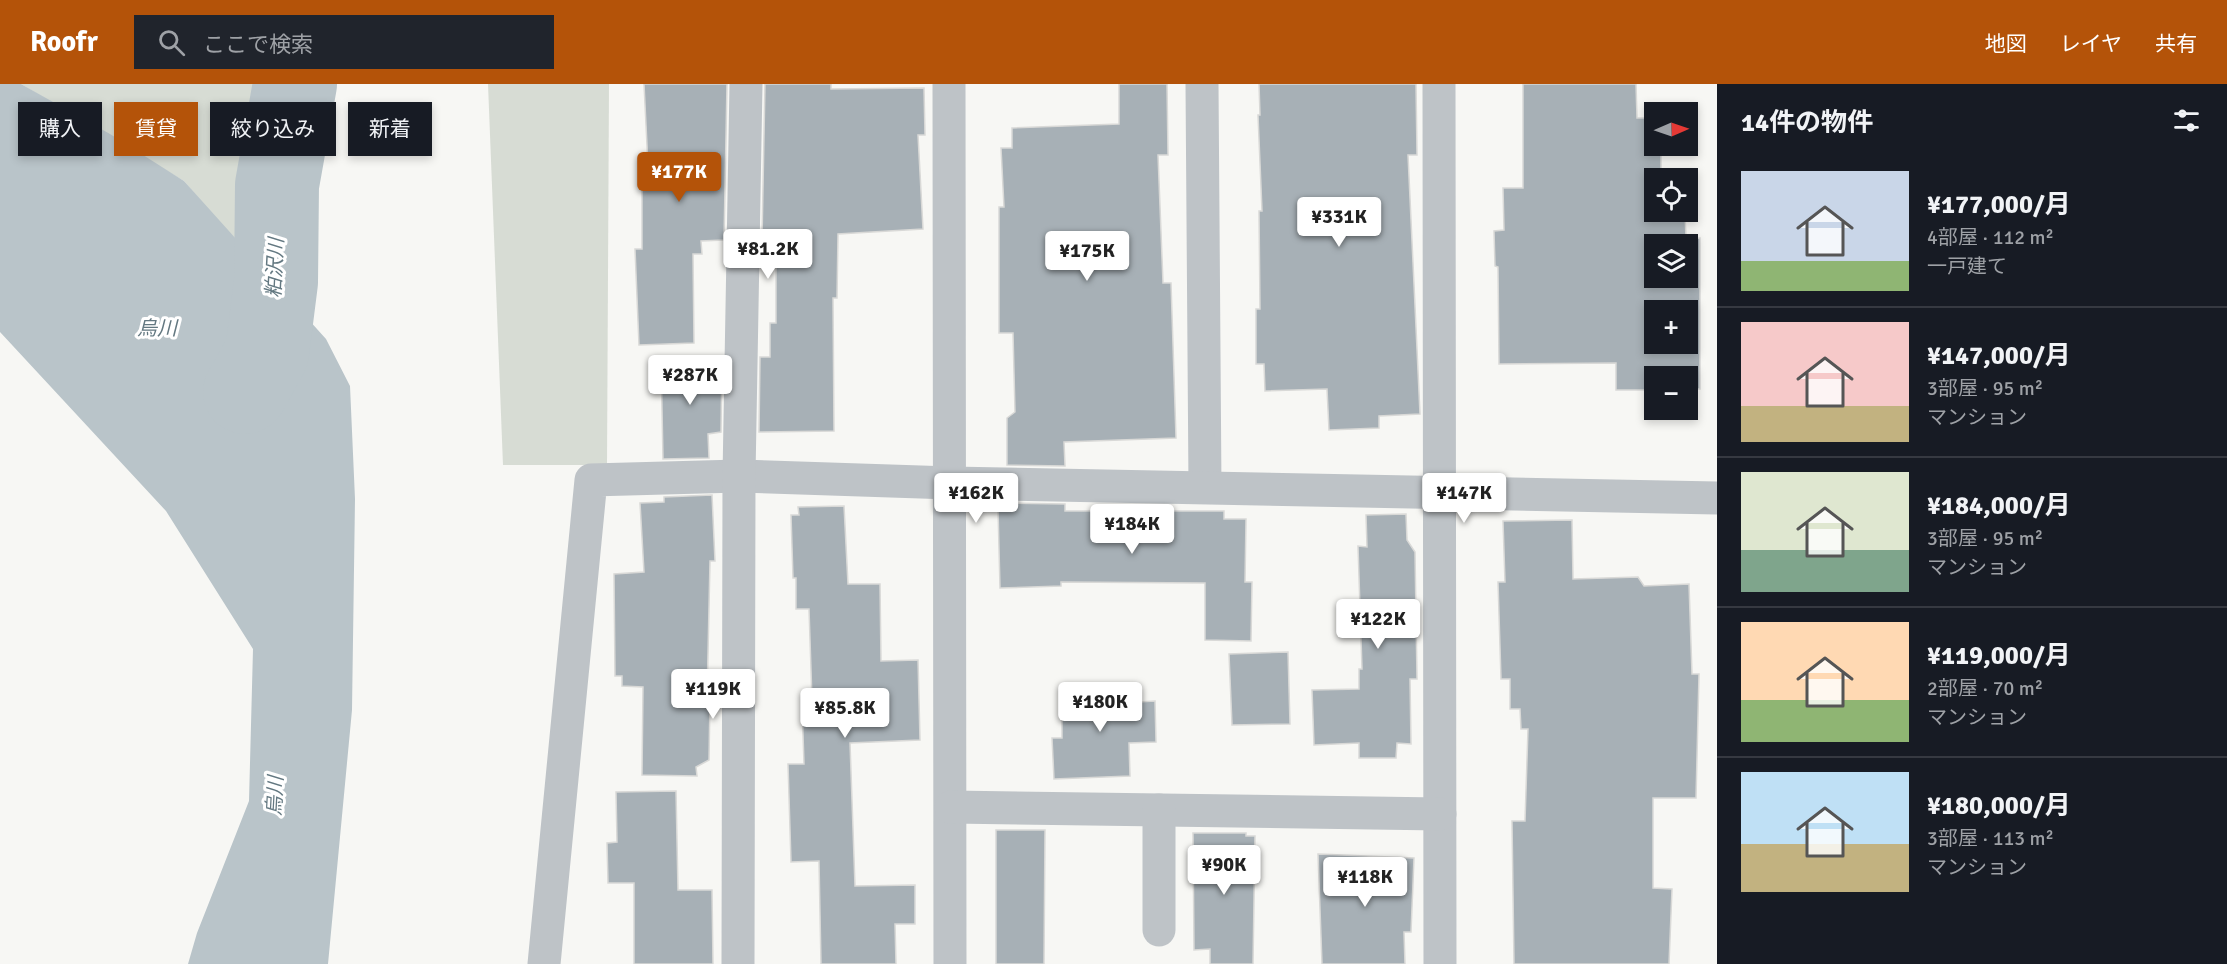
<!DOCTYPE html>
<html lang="ja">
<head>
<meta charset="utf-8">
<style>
  body { margin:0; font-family:Signika,"Noto Sans JP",sans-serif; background:#20242c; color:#f1f3f6; height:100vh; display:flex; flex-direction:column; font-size:22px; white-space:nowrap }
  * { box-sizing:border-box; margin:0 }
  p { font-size:20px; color:#9ea1a6 }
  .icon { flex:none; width:33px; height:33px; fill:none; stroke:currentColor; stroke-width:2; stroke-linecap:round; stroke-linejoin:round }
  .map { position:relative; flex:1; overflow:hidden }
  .details { display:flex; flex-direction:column; background:#171b24; width:510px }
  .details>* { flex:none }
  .top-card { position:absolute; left:18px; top:18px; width:570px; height:54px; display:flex; gap:12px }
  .needle { width:39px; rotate:88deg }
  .buttons { position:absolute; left:1644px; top:18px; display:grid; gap:12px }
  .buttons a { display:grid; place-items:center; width:54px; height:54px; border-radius:0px; background:#171b24; box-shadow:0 3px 9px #0003; font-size:30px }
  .price { position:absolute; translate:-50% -51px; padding:0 14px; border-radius:6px; background:#fff; color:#222; font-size:20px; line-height:39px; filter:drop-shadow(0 2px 3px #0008) }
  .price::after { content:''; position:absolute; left:50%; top:36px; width:18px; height:14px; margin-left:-9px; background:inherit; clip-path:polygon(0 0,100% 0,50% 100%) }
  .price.current { background:#b45309; color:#fff }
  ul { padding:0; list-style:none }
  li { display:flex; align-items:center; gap:18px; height:150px; padding:0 24px }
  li+li { border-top:2px solid #363941 }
  li span { display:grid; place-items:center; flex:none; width:168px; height:120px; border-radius:0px; color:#555 }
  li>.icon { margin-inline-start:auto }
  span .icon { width:72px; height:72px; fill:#fffc; stroke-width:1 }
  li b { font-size:26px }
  h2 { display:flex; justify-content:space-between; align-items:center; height:72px; padding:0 24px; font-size:26px }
  .pill { padding:0 21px; border-radius:0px; background:#171b24; box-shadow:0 3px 9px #0003; font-size:21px; line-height:54px }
  .pill.current { background:#b45309; color:#fff }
  header { display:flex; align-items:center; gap:36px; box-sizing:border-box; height:84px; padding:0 30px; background:#b45309; color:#fff }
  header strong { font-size:28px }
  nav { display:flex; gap:33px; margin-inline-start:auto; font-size:21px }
  .search { width:420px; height:54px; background:#20242c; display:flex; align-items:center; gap:15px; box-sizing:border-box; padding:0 21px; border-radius:0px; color:#9ea1a6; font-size:22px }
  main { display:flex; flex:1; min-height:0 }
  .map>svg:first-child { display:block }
  .green { fill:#d7dcd4 }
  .water { fill:#b9c4c9 }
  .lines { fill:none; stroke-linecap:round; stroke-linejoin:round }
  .river { stroke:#b9c4c9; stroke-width:84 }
  .building { fill:#a7b0b6; stroke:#d9d9d7; stroke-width:1.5; fill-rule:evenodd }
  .street { stroke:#bec3c7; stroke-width:33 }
  .labels { text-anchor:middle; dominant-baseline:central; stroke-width:6; stroke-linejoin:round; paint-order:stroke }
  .water-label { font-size:20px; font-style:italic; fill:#637881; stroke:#fff }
</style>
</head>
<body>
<header>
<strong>Roofr</strong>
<div class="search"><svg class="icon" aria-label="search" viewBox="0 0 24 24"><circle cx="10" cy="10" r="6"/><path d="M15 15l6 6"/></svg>ここで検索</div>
<nav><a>地図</a><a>レイヤ</a><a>共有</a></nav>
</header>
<main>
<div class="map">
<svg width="1717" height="880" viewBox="0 0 1717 880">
  <rect width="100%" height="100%" fill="#f7f7f4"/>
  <g class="green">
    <path d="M 21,0 L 285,0 L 260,180 L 219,138 L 184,97 Z"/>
    <path d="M 488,0 L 609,0 L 607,381 L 503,381 Z"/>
  </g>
  <path class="water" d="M 0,0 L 21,0 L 110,50 L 184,97 L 326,255 L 350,302 L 355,415 L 352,626 L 328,880 L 188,880 L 197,849 L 249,717 L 253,565 L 166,427 L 0,248 Z"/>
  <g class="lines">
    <path class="river" d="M 245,308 L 267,269 L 276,198 L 277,101 L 295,0"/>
  </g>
  <g class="building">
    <path d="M 644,0 L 727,0 L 724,156 L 701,157 L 702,170 L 693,170 L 694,259 L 639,261 L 635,165 L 642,165 L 642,82 L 648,82 Z"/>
    <path d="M 765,0 L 831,0 L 831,5 L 924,4 L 925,51 L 918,51 L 923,145 L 838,150 L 837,214 L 833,214 L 834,347 L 759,348 L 760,273 L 770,273 L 770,239 L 776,239 L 776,154 L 762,155 Z"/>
    <path d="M 1119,0 L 1167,0 L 1168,71 L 1158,71 L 1163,199 L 1171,199 L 1176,354 L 1064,358 L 1065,382 L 1007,381 L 1007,334 L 1015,328 L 1013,249 L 999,249 L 999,123 L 1004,123 L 1001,64 L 1012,64 L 1012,44 L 1119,40 Z"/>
    <path d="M 1259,0 L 1416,0 L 1417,71 L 1408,71 L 1420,330 L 1379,332 L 1379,344 L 1329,346 L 1327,305 L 1265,307 L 1264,280 L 1256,280 L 1256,225 L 1260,225 L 1259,127 L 1262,127 L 1258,31 L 1260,31 Z"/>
    <path d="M 1523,0 L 1636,0 L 1637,34 L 1654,34 L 1654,62 L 1661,62 L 1661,94 L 1654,94 L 1654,128 L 1685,128 L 1686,155 L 1700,154 L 1700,305 L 1688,305 L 1688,292 L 1654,292 L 1654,306 L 1616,306 L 1616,279 L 1499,280 L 1498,183 L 1495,182 L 1494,147 L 1504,146 L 1503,104 L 1523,104 ZM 1654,160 L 1688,160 L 1688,194 L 1654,194 ZM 1654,226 L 1688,226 L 1688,260 L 1654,260 Z"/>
    <path d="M 722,274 L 721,348 L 708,350 L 709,374 L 663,375 L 661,275 Z"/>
    <path d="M 712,411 L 715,477 L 710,477 L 707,615 L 710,615 L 709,676 L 696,683 L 697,692 L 642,691 L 643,603 L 622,602 L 622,592 L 615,592 L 614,490 L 644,488 L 640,419 L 664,418 L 664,413 Z"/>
    <path d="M 1008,419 L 1065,420 L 1065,427 L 1224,427 L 1224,435 L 1246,435 L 1245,498 L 1252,498 L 1251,557 L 1205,556 L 1205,499 L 1061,498 L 1061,502 L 1000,504 L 998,425 L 1008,424 Z"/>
    <path d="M 844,422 L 848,500 L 880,500 L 881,577 L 918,576 L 920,656 L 850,659 L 855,802 L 915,801 L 915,840 L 895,840 L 896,880 L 821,880 L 819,777 L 791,778 L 788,680 L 804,680 L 802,620 L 812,616 L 809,525 L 796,525 L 796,494 L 793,494 L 791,431 L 799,431 L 798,423 Z"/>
    <path d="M 1406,430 L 1407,456 L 1415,468 L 1417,595 L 1410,595 L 1411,660 L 1397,659 L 1396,674 L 1359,674 L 1359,659 L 1314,661 L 1312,606 L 1359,605 L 1359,585 L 1362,585 L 1358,462 L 1367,463 L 1366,431 Z"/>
    <path d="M 1572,436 L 1573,495 L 1638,493 L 1644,502 L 1689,500 L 1692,590 L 1699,590 L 1696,714 L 1653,714 L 1653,804 L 1672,805 L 1669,880 L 1514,880 L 1512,737 L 1525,737 L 1528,645 L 1521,645 L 1520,625 L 1510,625 L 1510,595 L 1501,595 L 1498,498 L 1505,498 L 1503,437 Z"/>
    <path d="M 1288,568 L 1290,640 L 1232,641 L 1229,570 Z"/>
    <path d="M 1120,604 L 1121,619 L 1155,617 L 1156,658 L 1129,659 L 1130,692 L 1054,695 L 1052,654 L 1062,654 L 1062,606 Z"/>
    <path d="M 676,707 L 678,806 L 712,806 L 713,880 L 634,880 L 634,799 L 608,799 L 607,759 L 617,758 L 616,708 Z"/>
    <path d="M 996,746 L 1045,746 L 1044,880 L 996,880 Z"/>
    <path d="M 1193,749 L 1246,749 L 1246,752 L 1255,752 L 1253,880 L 1210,880 L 1210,865 L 1194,866 Z"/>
    <path d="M 1318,770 L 1414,774 L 1411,848 L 1404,848 L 1405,880 L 1322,880 Z"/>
  </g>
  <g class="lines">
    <g class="street">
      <path d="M 949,0 L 950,880"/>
      <path d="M 1202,0 L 1205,403"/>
      <path d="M 1439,0 L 1440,880"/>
      <path d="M 951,723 L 1440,730"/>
      <path d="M 1159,846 L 1159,726"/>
      <path d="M 544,880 L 591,396 L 739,392 L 951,399 L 1717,414"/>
      <path d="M 738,880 L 739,392 L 746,0"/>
    </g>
  </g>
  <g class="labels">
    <g class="water-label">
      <text transform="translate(275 184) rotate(-87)">粕沢川</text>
      <text x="157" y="244">烏川</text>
      <text transform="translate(275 712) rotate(-87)">烏川</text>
    </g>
  </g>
</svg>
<div class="buttons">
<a><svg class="needle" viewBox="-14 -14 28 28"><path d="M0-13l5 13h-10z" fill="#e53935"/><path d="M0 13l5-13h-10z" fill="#9ea1a6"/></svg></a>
<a><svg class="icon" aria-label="locate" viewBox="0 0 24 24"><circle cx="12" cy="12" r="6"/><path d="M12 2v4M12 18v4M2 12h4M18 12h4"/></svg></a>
<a><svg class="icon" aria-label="layers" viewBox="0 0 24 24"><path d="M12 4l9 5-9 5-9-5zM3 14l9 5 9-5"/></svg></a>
<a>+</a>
<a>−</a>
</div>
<b class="price current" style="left:679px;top:119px">¥177K</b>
<b class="price" style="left:1339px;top:164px">¥331K</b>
<b class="price" style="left:768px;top:196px">¥81.2K</b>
<b class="price" style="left:1087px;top:198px">¥175K</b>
<b class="price" style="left:690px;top:322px">¥287K</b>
<b class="price" style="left:976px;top:440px">¥162K</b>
<b class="price" style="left:1464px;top:440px">¥147K</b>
<b class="price" style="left:1132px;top:471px">¥184K</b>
<b class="price" style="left:1378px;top:566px">¥122K</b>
<b class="price" style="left:713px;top:636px">¥119K</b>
<b class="price" style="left:1100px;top:649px">¥180K</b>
<b class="price" style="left:845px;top:655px">¥85.8K</b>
<b class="price" style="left:1224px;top:812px">¥90K</b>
<b class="price" style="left:1365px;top:824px">¥118K</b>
<div class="top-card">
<a class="pill">購入</a>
<a class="pill current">賃貸</a>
<a class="pill">絞り込み</a>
<a class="pill">新着</a>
</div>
</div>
<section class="details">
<h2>14件の物件<svg class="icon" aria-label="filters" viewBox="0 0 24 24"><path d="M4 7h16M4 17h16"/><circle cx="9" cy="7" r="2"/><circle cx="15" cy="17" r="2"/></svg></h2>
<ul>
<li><span style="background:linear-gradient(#c9d6e8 75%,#8fb573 0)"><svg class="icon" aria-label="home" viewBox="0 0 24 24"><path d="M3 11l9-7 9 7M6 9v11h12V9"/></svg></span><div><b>¥177,000/月</b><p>4部屋 · 112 m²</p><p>一戸建て</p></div></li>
<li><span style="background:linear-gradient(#f6c9c9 70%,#c2b280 0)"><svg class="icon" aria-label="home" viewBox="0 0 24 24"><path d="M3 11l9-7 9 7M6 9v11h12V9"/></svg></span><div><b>¥147,000/月</b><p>3部屋 · 95 m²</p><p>マンション</p></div></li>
<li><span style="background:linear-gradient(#dfe7d0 65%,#7fa58c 0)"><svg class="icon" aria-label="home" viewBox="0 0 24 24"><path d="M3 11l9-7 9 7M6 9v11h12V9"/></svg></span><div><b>¥184,000/月</b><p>3部屋 · 95 m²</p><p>マンション</p></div></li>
<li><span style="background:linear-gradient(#ffd9b3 65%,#8fb573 0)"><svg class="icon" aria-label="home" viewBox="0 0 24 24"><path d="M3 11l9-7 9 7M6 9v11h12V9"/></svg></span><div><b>¥119,000/月</b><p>2部屋 · 70 m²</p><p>マンション</p></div></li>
<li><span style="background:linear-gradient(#bfe0f5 60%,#c2b280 0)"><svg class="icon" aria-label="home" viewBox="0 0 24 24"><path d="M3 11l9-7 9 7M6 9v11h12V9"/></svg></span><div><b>¥180,000/月</b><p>3部屋 · 113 m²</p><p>マンション</p></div></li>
</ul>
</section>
</main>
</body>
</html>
